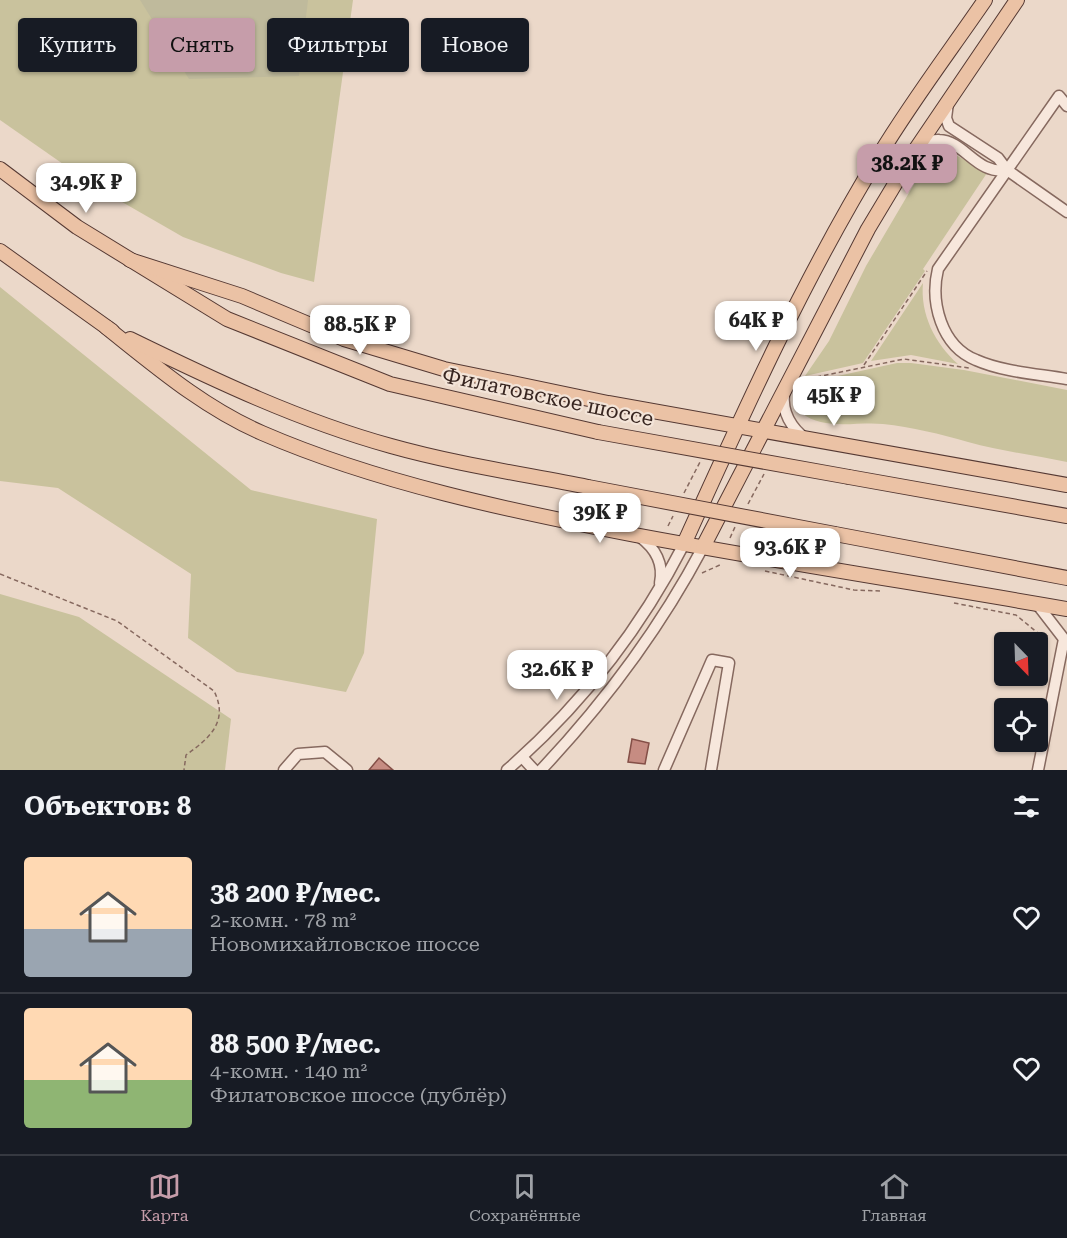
<!DOCTYPE html>
<html lang="ru">
<head>
<meta charset="utf-8">
<style>
  body { margin:0; font-family:"Roboto Serif",serif; background:#20242c; color:#f1f3f6; height:100vh; display:flex; flex-direction:column; font-size:22px; white-space:nowrap }
  * { box-sizing:border-box; margin:0 }
  p { font-size:20px; color:#9ea1a6 }
  .icon { flex:none; width:33px; height:33px; fill:none; stroke:currentColor; stroke-width:2; stroke-linecap:round; stroke-linejoin:round }
  .map { position:relative; height:770px; overflow:hidden }
  .details { display:flex; flex-direction:column; background:#171b24; flex:1 }
  .details>* { flex:none }
  .guide { position:absolute; left:18px; top:18px; width:600px; height:54px; display:flex; gap:12px }
  .needle { width:39px; rotate:157deg }
  .tools { position:absolute; left:994px; top:632px; display:grid; gap:12px }
  .tools a { display:grid; place-items:center; width:54px; height:54px; border-radius:6px; background:#171b24; box-shadow:0 2px 4px #0004; font-size:30px }
  .price { position:absolute; translate:-50% -51px; padding:0 14px; border-radius:12px; background:#fff; color:#222; font-size:20px; line-height:39px; filter:drop-shadow(0 2px 3px #0008) }
  .price::after { content:''; position:absolute; left:50%; top:36px; width:18px; height:14px; margin-left:-9px; background:inherit; clip-path:polygon(0 0,100% 0,50% 100%) }
  .price.on { background:#c69daa; color:#111 }
  ul { padding:0; list-style:none }
  li { display:flex; align-items:center; gap:18px; height:150px; padding:0 24px }
  li+li { border-top:2px solid #363941 }
  li span { display:grid; place-items:center; flex:none; width:168px; height:120px; border-radius:6px; color:#555 }
  li>.icon { margin-inline-start:auto }
  span .icon { width:72px; height:72px; fill:#fffc; stroke-width:1 }
  li b { font-size:26px }
  h2 { display:flex; justify-content:space-between; align-items:center; height:72px; padding:0 24px; font-size:26px }
  .chip { padding:0 21px; border-radius:6px; background:#171b24; box-shadow:0 2px 4px #0004; font-size:21px; line-height:54px }
  .chip.on { background:#c69daa; color:#111 }
  .dock { display:flex; justify-content:space-around; align-items:center; height:84px; border-top:2px solid #363941; background:#171b24; font-size:16px; color:#9ea1a6 }
  .dock a { display:grid; justify-items:center; gap:3px }
  .dock .on { color:#c69daa }
  .map>svg:first-child { display:block }
  .green { fill:#c9c29d }
  .cemetery { fill:#bfba9c }
  .building { fill:#c68c82; stroke:#844f47; stroke-width:1.5 }
  .lines { fill:none; stroke-linecap:round; stroke-linejoin:round }
  .minor-casing { stroke:#86695f; stroke-width:13 }
  .major-casing { stroke:#553933; stroke-width:16 }
  .path { stroke:#86695f; stroke-width:1.5; stroke-dasharray:4.5 3; stroke-linecap:butt }
  .minor { stroke:#f7e7dc; stroke-width:10 }
  .major { stroke:#ebc2a5; stroke-width:14 }
  .major-bridge-casing { stroke:#553933; stroke-width:16; stroke-linecap:butt }
  .major-bridge { stroke:#ebc2a5; stroke-width:14 }
  .labels { text-anchor:middle; dominant-baseline:central; stroke-width:4.5; stroke-linejoin:round; paint-order:stroke }
  .street-label { font-size:21px; fill:#382621; stroke:#f3e4d8 }
</style>
</head>
<body>
<div class="map">
<svg width="1067" height="770" viewBox="0 0 1067 770">
  <rect width="100%" height="100%" fill="#ebd8c9"/>
  <g class="green">
    <path d="M 0,0 L 353,0 L 314,282 L 281,273 L 183,237 L 96,187 L 0,120 Z"/>
    <path d="M 944,148 L 987,173 L 923,269 L 925,271 L 863,363 L 805,376 L 829,341 L 866,266 L 933,152 Z"/>
    <path d="M 923,283 C 920,314 935,344 958,364 L 911,355 L 871,361 Z"/>
    <path d="M 0,287 L 251,490 L 377,519 L 364,653 L 346,692 L 237,672 L 188,638 L 191,574 L 58,488 L 0,481 Z"/>
    <path d="M 897,363 L 911,363 L 964,370 L 1067,390 L 1067,462 C 1034,455 1000,451 968,442 C 940,434 912,427 883,424 C 858,421 823,431 802,413 C 793,405 795,393 801,384 Z"/>
    <path d="M 0,594 L 79,617 L 231,719 L 225,770 L 0,770 Z"/>
  </g>
  <path class="cemetery" d="M 140,0 L 308,0 L 299,76 L 189,79 Z"/>
  <g class="building">
    <path d="M 632,739 L 649,743 L 645,764 L 628,762 Z"/>
    <path d="M 379,758 L 393,770 L 369,770 Z"/>
  </g>
  <g class="lines">
    <defs>
      <g id="minor">
        <path d="M 948,103 L 946,118 L 949,126 L 998,158 L 1007,170 L 1067,212"/>
        <path d="M 1067,106 L 1059,96 L 938,269 C 930,302 941,346 976,360 C 1003,372 1038,374 1067,379"/>
        <path d="M 916,148 C 923,145 931,139 939,140 C 965,141 976,175 1007,170"/>
        <path d="M 784,394 C 782,412 791,428 806,439"/>
        <path d="M 640,537 C 655,548 664,564 660,583"/>
        <path d="M 1037,604 L 1064,639 L 1038,770"/>
        <path d="M 522,757 L 534,770"/>
        <path d="M 284,770 L 298,754 L 325,752 L 347,770"/>
        <path d="M 507,770 C 579,707 640,630 684,544"/>
        <path d="M 541,770 C 605,702 659,630 703,547"/>
        <path d="M 664,770 L 712,660 L 729,663 L 711,770"/>
      </g>
      <g id="major">
        <path d="M 0,169 L 77,227 L 227,319 L 390,384 L 598,432"/>
        <path d="M 0,251 L 112,331"/>
        <path d="M 130,260 L 242,296 L 344,339 L 444,369 L 608,403 L 1067,485"/>
        <path d="M 106,327 C 155,366 204,408 262,433 C 377,483 512,511 635,535 C 779,562 923,584 1067,609"/>
        <path d="M 130,339 C 214,380 300,421 391,446 C 455,464 523,474 588,487"/>
        <path d="M 849,477 L 1067,516"/>
        <path d="M 835,534 L 1067,578"/>
        <path d="M 684,544 C 744,411 804,278 880,154 C 912,101 950,51 985,0"/>
        <path d="M 703,547 L 868,229 L 916,149 L 1017,0"/>
      </g>
    </defs>
    <use href="#minor" class="minor-casing"/>
    <use href="#major" class="major-casing"/>
    <g class="path">
      <path d="M 864,365 L 927,271"/>
      <path d="M 802,380 L 904,359 L 969,368"/>
      <path d="M 684,493 L 700,462"/>
      <path d="M 748,504 L 764,474"/>
      <path d="M 668,526 L 673,516"/>
      <path d="M 730,538 L 735,527"/>
      <path d="M 765,571 L 854,590 L 881,591"/>
      <path d="M 702,573 L 722,564"/>
      <path d="M 0,574 L 117,621 L 214,691 C 229,721 210,738 186,755 L 184,770"/>
      <path d="M 954,603 L 1016,615 L 1039,634 L 1048,636"/>
    </g>
    <use href="#minor" class="minor"/>
    <use href="#major" class="major"/>
    <defs>
      <g id="major-bridge">
        <path d="M 598,432 L 849,477"/>
        <path d="M 588,487 L 835,534"/>
      </g>
    </defs>
    <use href="#major-bridge" class="major-bridge-casing"/>
    <use href="#major-bridge" class="major-bridge"/>
  </g>
  <g class="labels">
    <g class="street-label">
      <text transform="translate(548 397) rotate(12)">Филатовское шоссе</text>
    </g>
  </g>
</svg>
<div class="tools">
<a><svg class="needle" viewBox="-14 -14 28 28"><path d="M0-13l5 13h-10z" fill="#e53935"/><path d="M0 13l5-13h-10z" fill="#9ea1a6"/></svg></a>
<a><svg class="icon" aria-label="locate" viewBox="0 0 24 24"><circle cx="12" cy="12" r="6"/><path d="M12 2v4M12 18v4M2 12h4M18 12h4"/></svg></a>
</div>
<b class="price on" style="left:907px;top:195px">38.2K ₽</b>
<b class="price" style="left:86px;top:214px">34.9K ₽</b>
<b class="price" style="left:756px;top:352px">64K ₽</b>
<b class="price" style="left:360px;top:356px">88.5K ₽</b>
<b class="price" style="left:834px;top:427px">45K ₽</b>
<b class="price" style="left:600px;top:544px">39K ₽</b>
<b class="price" style="left:790px;top:579px">93.6K ₽</b>
<b class="price" style="left:557px;top:701px">32.6K ₽</b>
<div class="guide">
<a class="chip">Купить</a>
<a class="chip on">Снять</a>
<a class="chip">Фильтры</a>
<a class="chip">Новое</a>
</div>
</div>
<section class="details">
<h2>Объектов: 8<svg class="icon" aria-label="filters" viewBox="0 0 24 24"><path d="M4 7h16M4 17h16"/><circle cx="9" cy="7" r="2"/><circle cx="15" cy="17" r="2"/></svg></h2>
<ul>
<li><span style="background:linear-gradient(#ffd9b3 60%,#9aa5b1 0)"><svg class="icon" aria-label="home" viewBox="0 0 24 24"><path d="M3 11l9-7 9 7M6 9v11h12V9"/></svg></span><div><b>38 200 ₽/мес.</b><p>2-комн. · 78 m²</p><p>Новомихайловское шоссе</p></div><svg class="icon" aria-label="heart" viewBox="0 0 24 24"><path d="M12 20l-8-8c-3-5 5-10 8-4 3-6 11-1 8 4z"/></svg></li>
<li><span style="background:linear-gradient(#ffd9b3 60%,#8fb573 0)"><svg class="icon" aria-label="home" viewBox="0 0 24 24"><path d="M3 11l9-7 9 7M6 9v11h12V9"/></svg></span><div><b>88 500 ₽/мес.</b><p>4-комн. · 140 m²</p><p>Филатовское шоссе (дублёр)</p></div><svg class="icon" aria-label="heart" viewBox="0 0 24 24"><path d="M12 20l-8-8c-3-5 5-10 8-4 3-6 11-1 8 4z"/></svg></li>
</ul>
</section>
<nav class="dock">
<a class="on"><svg class="icon" aria-label="map" viewBox="0 0 24 24"><path d="M3 6l6-2 6 2 6-2v14l-6 2-6-2-6 2zM9 4v14M15 6v14"/></svg>Карта</a>
<a><svg class="icon" aria-label="saved" viewBox="0 0 24 24"><path d="M7 4h10v16l-5-4-5 4z"/></svg>Сохранённые</a>
<a><svg class="icon" aria-label="home" viewBox="0 0 24 24"><path d="M3 11l9-7 9 7M6 9v11h12V9"/></svg>Главная</a>
</nav>
</body>
</html>
